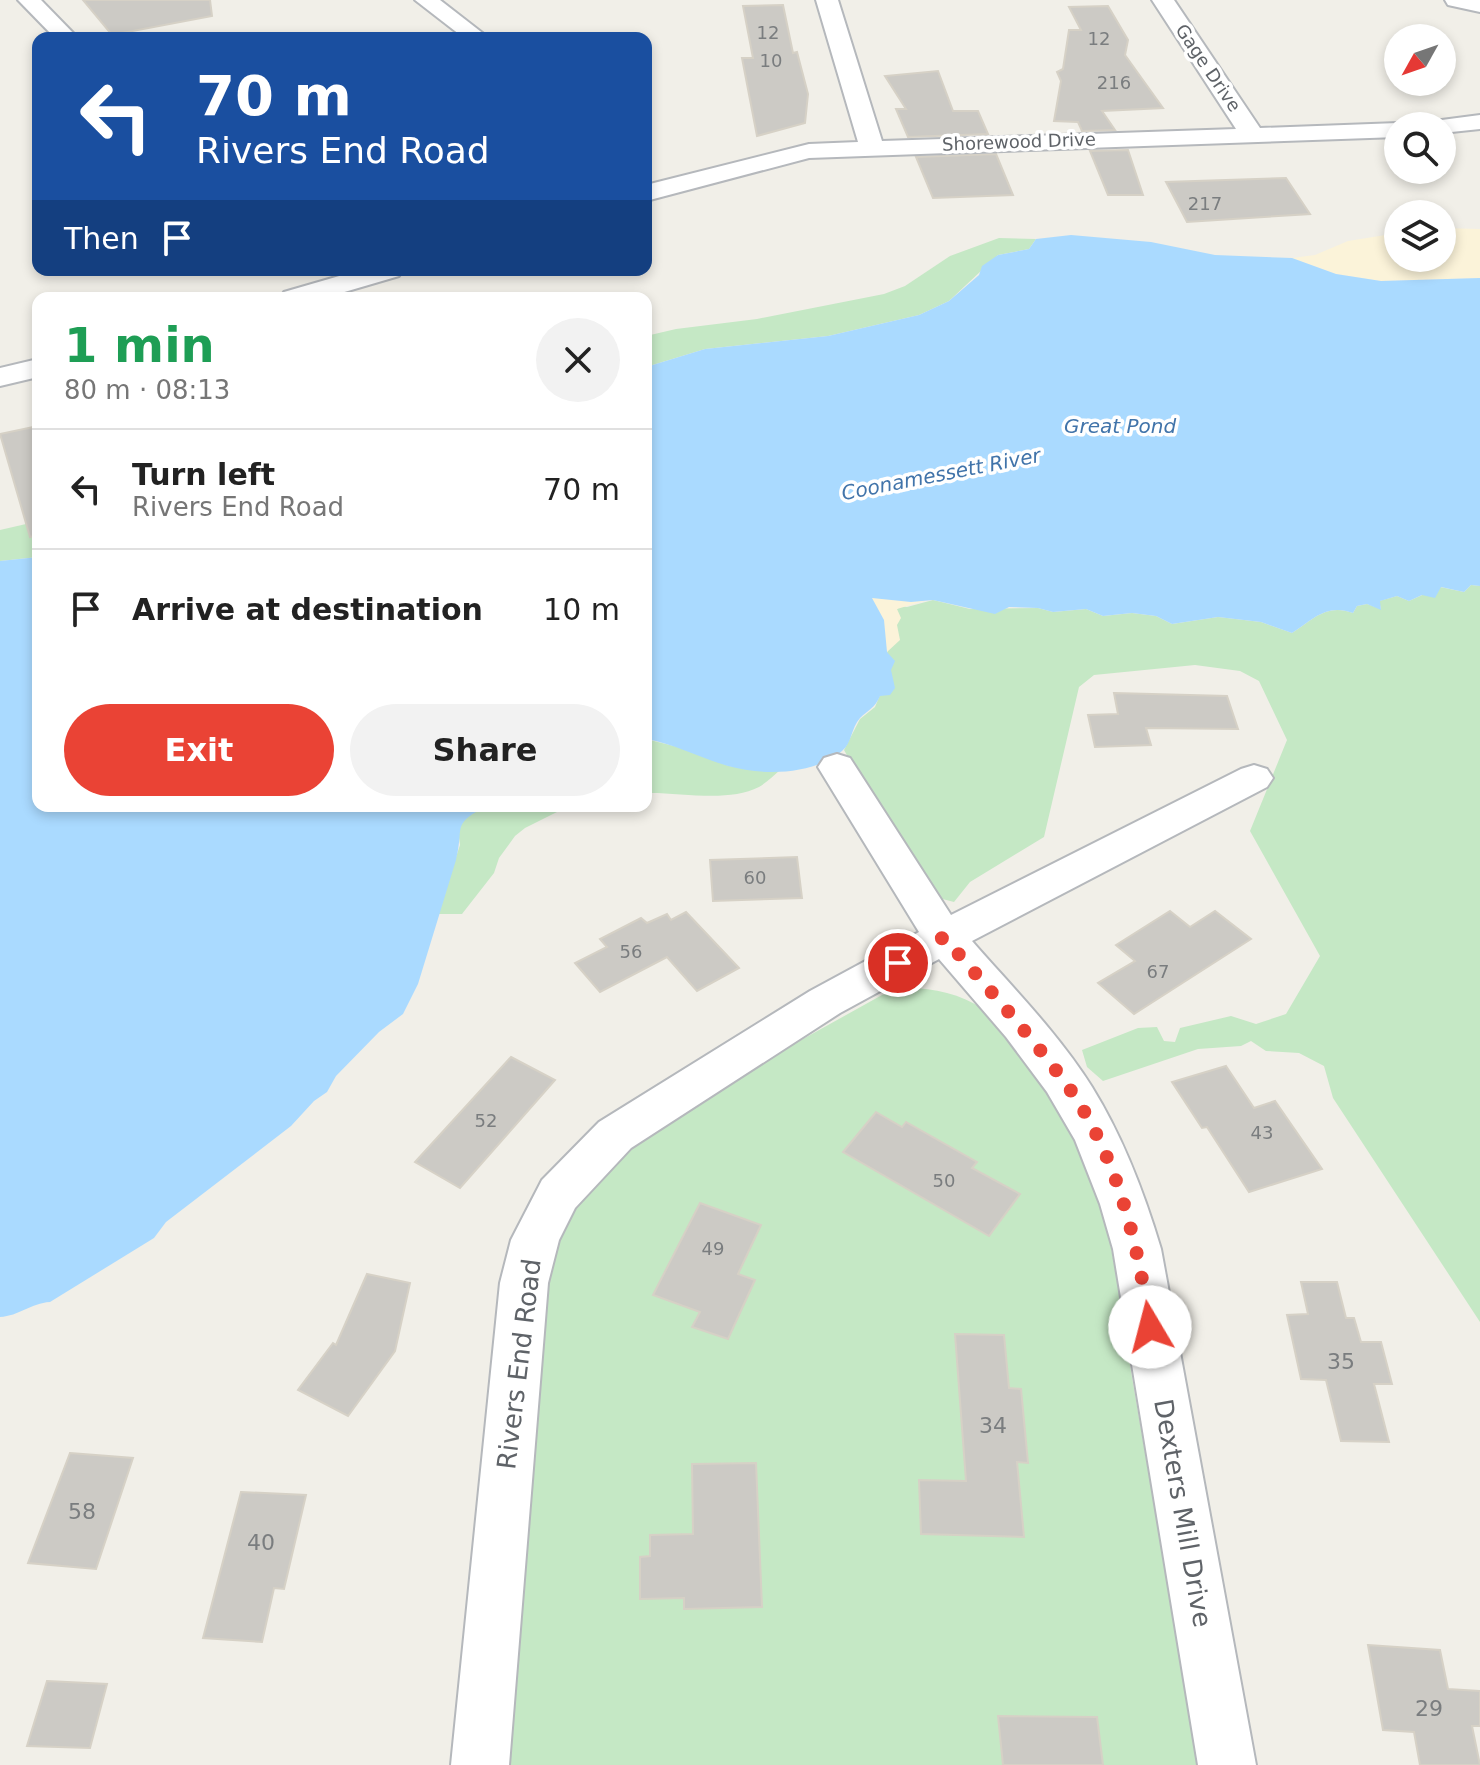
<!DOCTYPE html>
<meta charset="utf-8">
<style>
:root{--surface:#fff;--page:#f2f2f2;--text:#222;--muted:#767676;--line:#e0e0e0;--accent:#ea4335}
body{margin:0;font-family:"DejaVu Sans",sans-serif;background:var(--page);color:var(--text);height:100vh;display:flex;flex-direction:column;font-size:30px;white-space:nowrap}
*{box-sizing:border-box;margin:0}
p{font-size:26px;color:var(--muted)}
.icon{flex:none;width:44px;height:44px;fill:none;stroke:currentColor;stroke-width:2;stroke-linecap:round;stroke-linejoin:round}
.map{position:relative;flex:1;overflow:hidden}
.sheet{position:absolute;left:32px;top:292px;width:620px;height:520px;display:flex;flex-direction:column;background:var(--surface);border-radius:16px;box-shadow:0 4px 12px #0003}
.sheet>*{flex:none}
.banner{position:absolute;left:32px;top:32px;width:620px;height:244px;border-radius:16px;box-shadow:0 4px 12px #0003;background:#1a4fa0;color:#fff;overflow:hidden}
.needle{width:52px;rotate:230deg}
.buttons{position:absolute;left:1384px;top:24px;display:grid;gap:16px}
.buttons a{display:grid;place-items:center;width:72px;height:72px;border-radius:50%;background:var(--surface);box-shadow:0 4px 12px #0003;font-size:40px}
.pin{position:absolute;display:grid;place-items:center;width:68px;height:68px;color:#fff;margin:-34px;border:4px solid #fff;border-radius:50%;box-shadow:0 2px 8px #0007}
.me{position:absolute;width:88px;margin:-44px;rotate:352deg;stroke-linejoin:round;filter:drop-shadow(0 0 6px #0008)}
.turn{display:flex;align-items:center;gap:28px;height:168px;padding:0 32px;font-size:36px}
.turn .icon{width:104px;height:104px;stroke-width:2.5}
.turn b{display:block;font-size:56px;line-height:68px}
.then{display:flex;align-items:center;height:76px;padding:0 32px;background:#0003;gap:16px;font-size:30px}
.round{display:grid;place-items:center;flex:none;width:84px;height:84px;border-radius:42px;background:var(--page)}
.summary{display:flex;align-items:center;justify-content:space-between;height:136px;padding:0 32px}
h1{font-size:48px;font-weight:700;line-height:60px;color:#1e9e55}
.button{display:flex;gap:16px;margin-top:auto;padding:16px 32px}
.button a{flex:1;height:92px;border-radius:48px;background:var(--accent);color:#fff;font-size:32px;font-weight:700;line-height:92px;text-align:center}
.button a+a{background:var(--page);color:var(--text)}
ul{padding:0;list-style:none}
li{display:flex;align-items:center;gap:24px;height:120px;padding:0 32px;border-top:2px solid var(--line)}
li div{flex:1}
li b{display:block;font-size:30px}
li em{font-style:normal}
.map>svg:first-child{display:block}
.green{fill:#c5e8c5}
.sand{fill:#fbf3d9}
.water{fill:#aadaff}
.building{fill:#cccac5;stroke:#d6d1c6;stroke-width:2}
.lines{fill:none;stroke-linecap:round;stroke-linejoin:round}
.minor-casing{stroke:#b5b8bc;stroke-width:4}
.minor{fill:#fff;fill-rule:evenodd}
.route{stroke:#ea4335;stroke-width:14;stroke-dasharray:0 25.2}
.labels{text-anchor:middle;stroke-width:7;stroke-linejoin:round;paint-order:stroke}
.number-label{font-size:18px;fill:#7a7d7f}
.far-street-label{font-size:18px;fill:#5f6368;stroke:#fff}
.far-water-label{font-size:20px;font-style:italic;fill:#4174aa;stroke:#fff}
.near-number-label{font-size:22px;fill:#7a7d7f}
.near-street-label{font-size:26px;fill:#5f6368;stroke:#fff}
</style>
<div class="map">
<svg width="1480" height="1765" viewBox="0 0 1480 1765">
<rect width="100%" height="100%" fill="#f1efe8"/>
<g class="green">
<path d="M999,238L1036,239L1029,249L998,255L949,301L919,315L828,336L705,349L646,367V336L676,329L757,319L884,294L905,286L950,256Z"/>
<path d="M26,524L38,525V557L0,561V530Z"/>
<path d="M1471,585L1480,586V1322L1333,1098L1324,1066L1299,1053L1266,1051L1251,1041L1241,1046L1198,1049L1103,1081L1087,1067L1082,1050L1138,1028L1157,1027L1164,1041L1175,1042L1180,1028L1231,1016L1256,1024L1286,1014L1320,956L1250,831L1287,740L1259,681L1240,671L1195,665L1094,675L1079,687L1044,837L970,882L954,902L927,895L844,750L860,719L875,707L891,669L887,652L897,625V609L901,606L907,607L933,600L970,609L1038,608L1053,612L1086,609L1103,616L1132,613L1156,616L1172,624L1218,617L1261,622L1292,633C1313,619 1327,603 1353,613L1357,606L1367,604L1381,609L1379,601L1397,596L1409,601L1440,587L1464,592Z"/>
<path d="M646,739L682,748L729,766L779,771C773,776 766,783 759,787C728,803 680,792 646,793Z"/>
<path d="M486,806H569L525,828L515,836L499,858L494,873L462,914H437L460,845L458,830L464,818Z"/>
<path d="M908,988C934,988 961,994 983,1009C1026,1041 1071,1126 1091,1175C1114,1235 1122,1319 1133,1383C1155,1510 1177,1638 1198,1765H1103L1097,1717L999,1716L1003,1765H505L550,1250L587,1179L697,1098L882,995Z"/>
</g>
<g class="sand">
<path d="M1442,228L1480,229V278L1381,281L1336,274L1292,258L1315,255L1348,241L1398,233V258H1442Z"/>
<path d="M882,597L911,602L927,600L897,609L901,618L897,625L900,640L887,652C881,631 885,618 871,598Z"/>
</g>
<g class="water">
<path d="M1071,235L1151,242L1215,255L1292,258L1336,274L1381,281L1480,278V586L1471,585L1464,592L1441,587L1435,598L1422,595L1409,601L1397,596L1380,601L1381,610L1367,604L1357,606L1353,613C1327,603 1313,619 1292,633L1261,622L1218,617L1172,624L1156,616L1132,613L1103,616L1086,609L1053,612L1038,608L1009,607L995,614L933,600L911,602L872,598L884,620L887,652L895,661L891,670L895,688L890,695L880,696C875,708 868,710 860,718C851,728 852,743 842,751C813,775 764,776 728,766C700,758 675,744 646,739V367L705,349L828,336L919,315L949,301L979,275L982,266L998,255L1029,249L1036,239Z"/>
<path d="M38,557V806H486C450,826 465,826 456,860L418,984L403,1014L379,1032L336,1076L327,1092L314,1101L291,1126L166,1222L154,1238L50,1302C31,1303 19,1316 0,1317V561Z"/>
</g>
<g class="building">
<path d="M83,0H210L212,16L112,35Z"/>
<path d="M783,5L793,53L797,52L808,94L805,123L757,136L742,58H753L743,6Z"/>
<path d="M1108,6L1128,40L1125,55L1163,108L1102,111L1115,130L1082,131L1078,122L1054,121L1061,81L1057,72L1063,69L1069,30H1081L1069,7Z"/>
<path d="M938,71L953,111H978L988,134L908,137L896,109H906L885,76Z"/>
<path d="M1128,150L1143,195H1108L1090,151Z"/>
<path d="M996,154L1013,195L933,198L916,157Z"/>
<path d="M1286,178L1310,214L1187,222L1166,182Z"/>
<path d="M38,426V535L30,537L0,434Z"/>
<path d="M1114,693L1227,696L1238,729L1146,728L1151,745L1095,747L1088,715L1118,714Z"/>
<path d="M797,857L802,898L713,901L710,860Z"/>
<path d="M1170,911L1190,927L1215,911L1251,939L1134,1014L1098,983L1135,961L1116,945Z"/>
<path d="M686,912L739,968L697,991L667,957L600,992L575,963L607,947L600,939L641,918L647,923L667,914L671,920Z"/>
<path d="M511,1057L555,1080L460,1188L415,1162Z"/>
<path d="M1226,1066L1254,1108L1275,1101L1322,1169L1249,1192L1207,1127L1202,1128L1172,1082Z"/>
<path d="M876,1112L902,1127L906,1122L977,1162L972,1168L1020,1194L989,1236L843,1152Z"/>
<path d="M700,1203L761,1225L738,1274L755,1280L728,1339L692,1327L700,1312L653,1295Z"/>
<path d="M367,1274L410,1283L395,1351L348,1416L298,1390L333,1343L336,1345Z"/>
<path d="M1301,1282H1337L1346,1318H1354L1361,1342H1381L1392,1384H1374L1389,1442L1341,1441L1326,1380L1301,1379L1287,1315L1308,1314Z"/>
<path d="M955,1334L1004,1335L1009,1388L1021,1389L1028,1463L1017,1462L1024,1537L921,1534L919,1480L966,1481Z"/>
<path d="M70,1453L133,1458L96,1569L28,1563Z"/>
<path d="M756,1463L762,1607L684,1609V1598L640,1599V1557L650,1556V1535L693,1534L692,1464Z"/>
<path d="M241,1492L306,1495L284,1589L274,1588L262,1642L203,1638Z"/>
<path d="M1368,1645L1440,1650L1448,1689L1480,1691V1726H1472L1480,1765H1420L1414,1732L1383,1730Z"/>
<path d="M47,1681L107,1684L90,1748L27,1746Z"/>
<path d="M998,1716L1097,1717L1103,1765H1003Z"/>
</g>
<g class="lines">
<defs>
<g id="minor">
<path d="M18,0H41L78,38H55Z"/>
<path d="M415,0H440L489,38H464Z"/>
<path d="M816,0H838L882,141L1236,129L1152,0H1174L1260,128L1398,123L1407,126H1398V137L809,158L646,201V185L809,144L858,142Z"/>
<path d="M1445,0H1480V12L1448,5Z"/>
<path d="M1480,115V129L1442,133V126H1430L1434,121Z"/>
<path d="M360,270H403L399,276L324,298H280L284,292Z"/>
<path d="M38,359V377L0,386V368Z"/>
<path d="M837,754L850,758L951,915L1241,769L1254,765L1267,769L1273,778L1267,787L972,941C1013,988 1058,1033 1092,1087C1123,1137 1144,1192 1161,1249L1256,1765H1198L1113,1249L1100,1204L1075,1140L1047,1092L1006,1037L939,959L840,1013L631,1148L575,1208L559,1240L548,1283L509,1765H451L500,1283L511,1240L542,1180L599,1122L810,991L919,932L818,767L824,758Z"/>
</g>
</defs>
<use href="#minor" class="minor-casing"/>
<use href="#minor" class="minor"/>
</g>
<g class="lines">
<path class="route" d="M898,963L944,937C983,983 1025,1029 1061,1077C1116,1149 1137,1239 1150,1327"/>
</g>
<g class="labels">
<g class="number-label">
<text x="768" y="39">12</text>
<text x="1099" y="45">12</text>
<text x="771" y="67">10</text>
<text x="1114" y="89">216</text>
<text x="1205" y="210">217</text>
<text x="755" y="884">60</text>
<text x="631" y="958">56</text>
<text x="1158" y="978">67</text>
<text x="486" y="1127">52</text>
<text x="1262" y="1139">43</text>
<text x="944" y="1187">50</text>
<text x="713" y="1255">49</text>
</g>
<g class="far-street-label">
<text transform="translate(1208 68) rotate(56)" y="6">Gage Drive</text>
<text transform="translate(1019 142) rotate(-2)" y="6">Shorewood Drive</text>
</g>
<g class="far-water-label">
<text x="1120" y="433">Great Pond</text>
<text transform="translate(941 474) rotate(-11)" y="7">Coonamessett River</text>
</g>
<g class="near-number-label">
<text x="1341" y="1369">35</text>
<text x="993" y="1433">34</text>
<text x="82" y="1519">58</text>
<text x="261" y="1550">40</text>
<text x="1429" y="1716">29</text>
</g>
<g class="near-street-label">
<text transform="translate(519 1364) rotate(-83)" y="9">Rivers End Road</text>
<text transform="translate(1183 1513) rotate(80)" y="9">Dexters Mill Drive</text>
</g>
</g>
</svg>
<div class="buttons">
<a><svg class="needle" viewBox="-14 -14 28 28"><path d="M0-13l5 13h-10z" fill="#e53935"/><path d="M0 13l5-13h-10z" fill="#767676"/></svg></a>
<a><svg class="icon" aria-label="search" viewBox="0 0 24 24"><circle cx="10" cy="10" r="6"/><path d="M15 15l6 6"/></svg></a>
<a><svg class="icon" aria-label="layers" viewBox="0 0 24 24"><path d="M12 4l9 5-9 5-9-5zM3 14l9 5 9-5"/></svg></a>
</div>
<div class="pin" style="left:898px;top:963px;background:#d93025"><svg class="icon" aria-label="arrive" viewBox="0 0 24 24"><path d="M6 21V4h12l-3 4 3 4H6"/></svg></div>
<svg class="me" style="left:1150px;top:1327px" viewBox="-20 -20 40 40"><circle r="19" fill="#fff"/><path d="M0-13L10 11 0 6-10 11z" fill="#ea4335"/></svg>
<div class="banner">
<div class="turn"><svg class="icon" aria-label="left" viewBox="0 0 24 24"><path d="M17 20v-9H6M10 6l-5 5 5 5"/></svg><div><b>70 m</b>Rivers End Road</div></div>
<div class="then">Then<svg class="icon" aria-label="arrive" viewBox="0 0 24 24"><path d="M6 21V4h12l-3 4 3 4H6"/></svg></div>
</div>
<section class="sheet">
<div class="summary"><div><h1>1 min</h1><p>80 m · 08:13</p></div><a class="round"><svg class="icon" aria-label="close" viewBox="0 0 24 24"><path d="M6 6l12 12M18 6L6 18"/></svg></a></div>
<ul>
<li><svg class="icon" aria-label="left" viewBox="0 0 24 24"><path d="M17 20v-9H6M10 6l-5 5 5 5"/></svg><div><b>Turn left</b><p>Rivers End Road</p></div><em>70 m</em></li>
<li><svg class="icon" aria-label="arrive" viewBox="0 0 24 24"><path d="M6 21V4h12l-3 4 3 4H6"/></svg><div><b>Arrive at destination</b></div><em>10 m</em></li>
</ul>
<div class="button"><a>Exit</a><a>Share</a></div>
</section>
</div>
